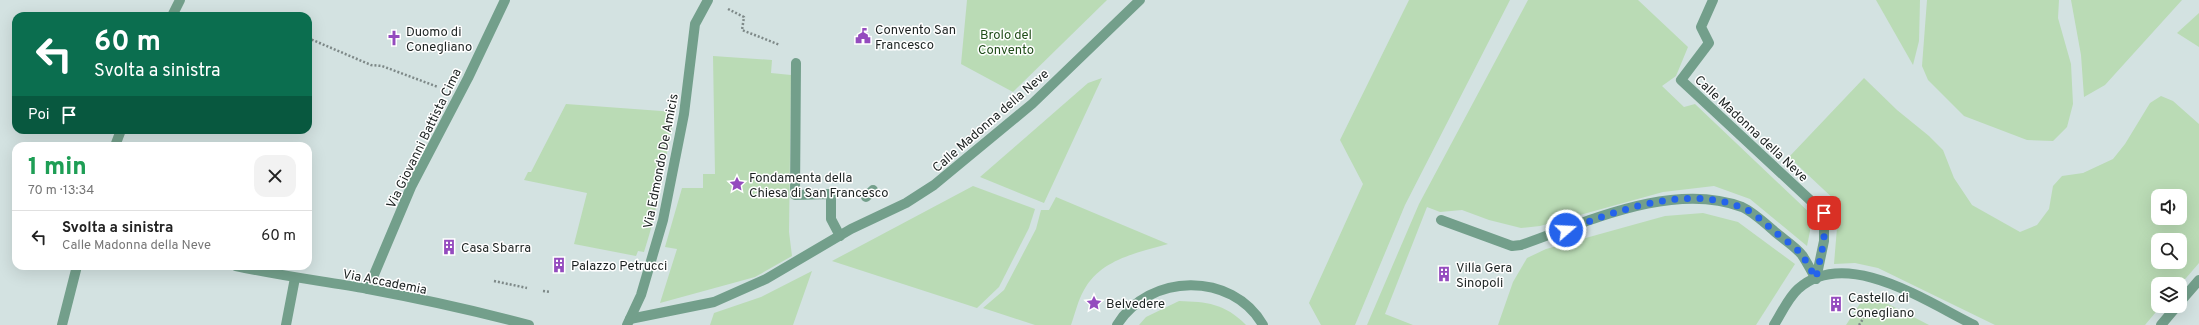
<!DOCTYPE html>
<html lang="it">
<meta charset="utf-8">
<style>
:root{--surface:#fff;--page:#f2f2f2;--text:#222;--muted:#767676;--line:#e0e0e0}
body{margin:0;font-family:Overpass,sans-serif;background:var(--page);color:var(--text);height:100vh;display:flex;flex-direction:column;font-size:15px;white-space:nowrap}
*{box-sizing:border-box;margin:0}
p{font-size:13px;color:var(--muted)}
.icon{flex:none;width:22px;height:22px;fill:none;stroke:currentColor;stroke-width:2;stroke-linecap:round;stroke-linejoin:round}
.map{position:relative;flex:1;overflow:hidden}
.details{position:absolute;left:12px;top:142px;width:300px;height:128px;display:flex;flex-direction:column;background:var(--surface);border-radius:12px;box-shadow:0 4px 16px #0002}
.details>*{flex:none}
.top-card{position:absolute;left:12px;top:12px;width:300px;height:122px;border-radius:12px;box-shadow:0 4px 16px #0002;background:#0b6e4f;color:#fff;overflow:hidden}
.buttons{position:absolute;left:2151px;top:189px;display:grid;gap:8px}
.buttons a{display:grid;place-items:center;width:36px;height:36px;border-radius:8px;background:var(--surface);box-shadow:0 4px 16px #0002;font-size:20px}
.pin{position:absolute;display:grid;place-items:center;width:34px;height:34px;color:#fff;margin:-17px;border-radius:8px;box-shadow:0 2px 6px #0006}
.me{position:absolute;width:44px;margin:-22px;rotate:71deg;stroke-linejoin:round;filter:drop-shadow(0 0 3px #0008)}
.turn{display:flex;align-items:center;gap:14px;height:84px;padding:0 16px;font-size:18px}
.turn .icon{width:52px;height:52px;stroke-width:2.5}
.turn b{display:block;font-size:28px;line-height:34px}
.then{display:flex;align-items:center;height:38px;padding:0 16px;background:#0003;gap:8px;font-size:15px}
.round{display:grid;place-items:center;flex:none;width:42px;height:42px;border-radius:12px;background:var(--page)}
.summary{display:flex;align-items:center;justify-content:space-between;height:68px;padding:0 16px}
h1{font-size:24px;font-weight:800;line-height:30px;color:#1e9e55}
ul{padding:0;list-style:none}
li{display:flex;align-items:center;gap:12px;height:52px;padding:0 16px;border-top:1px solid var(--line)}
li div{flex:1}
li b{display:block;font-size:15px}
li em{font-style:normal}
.map>svg:first-child{display:block}
.green{fill:#badbb5;fill-rule:evenodd}
.lines{fill:none;stroke-linecap:round;stroke-linejoin:round}
.path{stroke:#7e8988;stroke-width:2.5;stroke-dasharray:2 2;stroke-linecap:butt}
.service{stroke:#739f8b;stroke-width:10}
.pedestrian{stroke:#739f8b;stroke-width:10}
.minor{stroke:#739f8b;stroke-width:10}
.route{stroke:#2563eb;stroke-width:7;stroke-dasharray:0 12.6}
.labels{text-anchor:middle;stroke-width:3;stroke-linejoin:round;paint-order:stroke}
.poi-label{font-size:13px;fill:#1c2221;stroke:#fff;text-anchor:start}
.park-label{font-size:13px;fill:#1f4c18;stroke:#fff}
.street-label{font-size:13px;fill:#1c2221;stroke:#fff}
</style>
<div class="map">
<svg width="2199" height="325" viewBox="0 0 2199 325">
<rect width="100%" height="100%" fill="#d3e2e1"/>
<g class="green">
<path d="M967,0H1107L1013,92L961,64Z"/>
<path d="M1409,0H1510L1405,205L1355,325H1321L1309,303L1363,184L1340,140Z"/>
<path d="M1528,0H1638L1688,47L1676,76L1662,86L1684,107L1695,104L1813,216L1807,246L1750,199L1714,186L1663,192L1540,226L1521,228L1489,220L1462,210L1440,212L1427,207L1385,314L1413,325H1367L1419,204Z"/>
<path d="M1876,0H1920L1919,41L1913,65Z"/>
<path d="M1927,0H2059L2058,18L2071,64L2073,104L2067,127L2053,141L2027,140L1964,116L1928,80L1922,66Z"/>
<path d="M2071,0H2182L2105,85L2084,97L2081,55Z"/>
<path d="M2199,13V47L2177,33Z"/>
<path d="M713,56L772,60L771,73L791,75L789,232L792,256L755,277L660,303L677,249L665,247L682,188H703V174H715Z"/>
<path d="M1102,78L1044,203L980,177L1088,83Z"/>
<path d="M1864,78L1897,110L1929,136L1943,150L1954,178L1972,205L2020,232L2037,225L2049,209L2053,186L2062,176L2083,173L2113,159L2125,144L2150,103L2161,96L2173,101L2199,124V263L2180,285L2158,284V306H2161L2145,325H1995L1878,268L1855,263L1834,264L1839,204L1789,157ZM2158,196H2180V218H2158ZM2158,240H2180V262H2158Z"/>
<path d="M566,104L675,112C665,159 659,207 644,252L638,251L636,256L574,244L587,193L524,180L528,172H531Z"/>
<path d="M973,186L1035,209L1029,228L999,287L977,308L832,261Z"/>
<path d="M1056,197L1168,244C1137,253 1101,259 1084,290C1078,300 1075,314 1071,325H1035L983,308L1004,290L1036,229L1041,210H1049Z"/>
<path d="M1703,213L1738,222L1795,264L1756,325H1498L1513,282L1527,258L1546,249L1665,216Z"/>
<path d="M812,271L793,325H710L714,313L761,297Z"/>
<path d="M1867,293L1929,325H1846Z"/>
<path d="M1179,301C1207,302 1224,303 1246,325H1139L1146,317Z"/>
</g>
<g class="lines">
<g class="path">
<path d="M728,9L744,17L742,30L780,45"/>
<path d="M308,38L371,65L382,66L438,87"/>
<path d="M494,281L527,288"/>
<path d="M543,291L550,292"/>
<path d="M1859,325L1869,310"/>
</g>
<path class="service" d="M1441,220L1512,246L1521,245C1587,222 1673,181 1742,207C1753,212 1765,223 1774,231C1783,239 1795,246 1802,255C1807,262 1811,271 1816,279"/>
<g class="pedestrian">
<path d="M1713,0L1701,27L1709,43L1681,80L1824,213V241L1816,279"/>
<path d="M796,63L795,195L831,194V219L840,236"/>
<path d="M866,197L873,190"/>
<path d="M630,319L714,302L766,279L851,229L906,203L934,185L1032,104L1140,0"/>
<path d="M286,325L295,278"/>
</g>
<g class="minor">
<path d="M172,16L180,0"/>
<path d="M115,146L121,130"/>
<path d="M236,266C280,276 324,281 368,289C422,299 476,311 529,325"/>
<path d="M368,289L411,187L468,78L505,0"/>
<path d="M2180,302L2199,280"/>
<path d="M62,325L77,266"/>
<path d="M627,325L641,295L663,220L684,114L695,24L708,0"/>
<path d="M1117,325C1149,273 1232,271 1263,325"/>
<path d="M1774,325C1781,314 1788,298 1798,289C1846,246 1927,302 1974,325"/>
<path d="M2161,325L2177,306"/>
</g>
</g>
<g class="lines">
<path class="route" d="M1566,230C1620,210 1686,184 1743,208C1754,212 1765,224 1774,231C1783,239 1795,246 1802,255C1807,262 1811,271 1816,278L1824,241V213"/>
</g>
<defs>
<symbol id="civic-bare" viewBox="-9 -9 18 18"><path d="M-.6-6.5H3V-4.5H.6V-3L4-1V1h2V6H-6V1h2V-1L-.6-3ZM-1.2 2.5V6h2.4V2.5Z" fill="#944bbe" stroke="#fff" stroke-width="2.5" paint-order="stroke"/></symbol>
<symbol id="church-bare" viewBox="-9 -9 18 18"><path d="M-1.2-6h2.4v3.5h3.3v2.4h-3.3V6h-2.4V-.1h-3.3v-2.4h3.3Z" fill="#944bbe" stroke="#fff" stroke-width="2.5" paint-order="stroke"/></symbol>
<symbol id="sight-bare" viewBox="-9 -9 18 18"><path d="M0-6L1.8-2.2L6-1.7L2.9 1.2L3.7 5.4L0 3.3L-3.7 5.4L-2.9 1.2L-6-1.7L-1.8-2.2Z" fill="#944bbe" stroke="#fff" stroke-width="2.5" paint-order="stroke"/></symbol>
<symbol id="building-bare" viewBox="-9 -9 18 18"><path d="M-4-6H4V6H1V3H-1V6H-4ZM-2.5-4.3h1.7v1.8h-1.7ZM.8-4.3h1.7v1.8H.8ZM-2.5-1h1.7V.8h-1.7ZM.8-1h1.7V.8H.8Z" fill="#944bbe" stroke="#fff" stroke-width="2.5" paint-order="stroke"/></symbol>
</defs>
<g fill-rule="evenodd">
<use href="#civic-bare" x="852" y="25" width="22" height="22"/>
<use href="#church-bare" x="383" y="27" width="22" height="22"/>
<use href="#sight-bare" x="726" y="173" width="22" height="22"/>
<use href="#building-bare" x="438" y="236" width="22" height="22"/>
<use href="#building-bare" x="548" y="254" width="22" height="22"/>
<use href="#building-bare" x="1433" y="263" width="22" height="22"/>
<use href="#sight-bare" x="1083" y="292" width="22" height="22"/>
<use href="#building-bare" x="1825" y="293" width="22" height="22"/>
</g>
<g class="labels">
<g class="poi-label">
<text x="875" y="34">Convento San<tspan x="875" dy="15">Francesco</tspan></text>
<text x="406" y="36">Duomo di<tspan x="406" dy="15">Conegliano</tspan></text>
<text x="749" y="182">Fondamenta della<tspan x="749" dy="15">Chiesa di San Francesco</tspan></text>
<text x="461" y="252">Casa Sbarra</text>
<text x="571" y="270">Palazzo Petrucci</text>
<text x="1456" y="272">Villa Gera<tspan x="1456" dy="15">Sinopoli</tspan></text>
<text x="1848" y="302">Castello di<tspan x="1848" dy="15">Conegliano</tspan></text>
<text x="1106" y="308">Belvedere</text>
</g>
<g class="park-label">
<text x="1006" y="39">Brolo del<tspan x="1006" dy="15">Convento</tspan></text>
</g>
<g class="street-label">
<text transform="translate(990 120) rotate(-41)" y="5">Calle Madonna della Neve</text>
<text transform="translate(1752 128) rotate(43)" y="5">Calle Madonna della Neve</text>
<text transform="translate(423 138) rotate(-64)" y="5">Via Giovanni Battista Cima</text>
<text transform="translate(660 161) rotate(-79)" y="5">Via Edmondo De Amicis</text>
<text transform="translate(385 281) rotate(11)" y="5">Via Accademia</text>
</g>
</g>
</svg>
<div class="buttons">
<a><svg class="icon" aria-label="sound" viewBox="0 0 24 24"><path d="M4 9h4l5-4v14l-5-4H4zM17 9q2 3 0 6"/></svg></a>
<a><svg class="icon" aria-label="search" viewBox="0 0 24 24"><circle cx="10" cy="10" r="6"/><path d="M15 15l6 6"/></svg></a>
<a><svg class="icon" aria-label="layers" viewBox="0 0 24 24"><path d="M12 4l9 5-9 5-9-5zM3 14l9 5 9-5"/></svg></a>
</div>
<div class="pin" style="left:1824px;top:213px;background:#d93025"><svg class="icon" aria-label="arrive" viewBox="0 0 24 24"><path d="M6 21V4h12l-3 4 3 4H6"/></svg></div>
<svg class="me" style="left:1566px;top:230px" viewBox="-20 -20 40 40"><circle r="17" fill="#2563eb" stroke="#fff" stroke-width="3"/><path d="M0-11L8 9 0 5-8 9z" fill="#fff"/></svg>
<div class="top-card">
<div class="turn"><svg class="icon" aria-label="left" viewBox="0 0 24 24"><path d="M17 20v-9H6M10 6l-5 5 5 5"/></svg><div><b>60 m</b>Svolta a sinistra</div></div>
<div class="then">Poi<svg class="icon" aria-label="arrive" viewBox="0 0 24 24"><path d="M6 21V4h12l-3 4 3 4H6"/></svg></div>
</div>
<section class="details">
<div class="summary"><div><h1>1 min</h1><p>70 m · 13:34</p></div><a class="round"><svg class="icon" aria-label="close" viewBox="0 0 24 24"><path d="M6 6l12 12M18 6L6 18"/></svg></a></div>
<ul>
<li><svg class="icon" aria-label="left" viewBox="0 0 24 24"><path d="M17 20v-9H6M10 6l-5 5 5 5"/></svg><div><b>Svolta a sinistra</b><p>Calle Madonna della Neve</p></div><em>60 m</em></li>
</ul>
</section>
</div>
